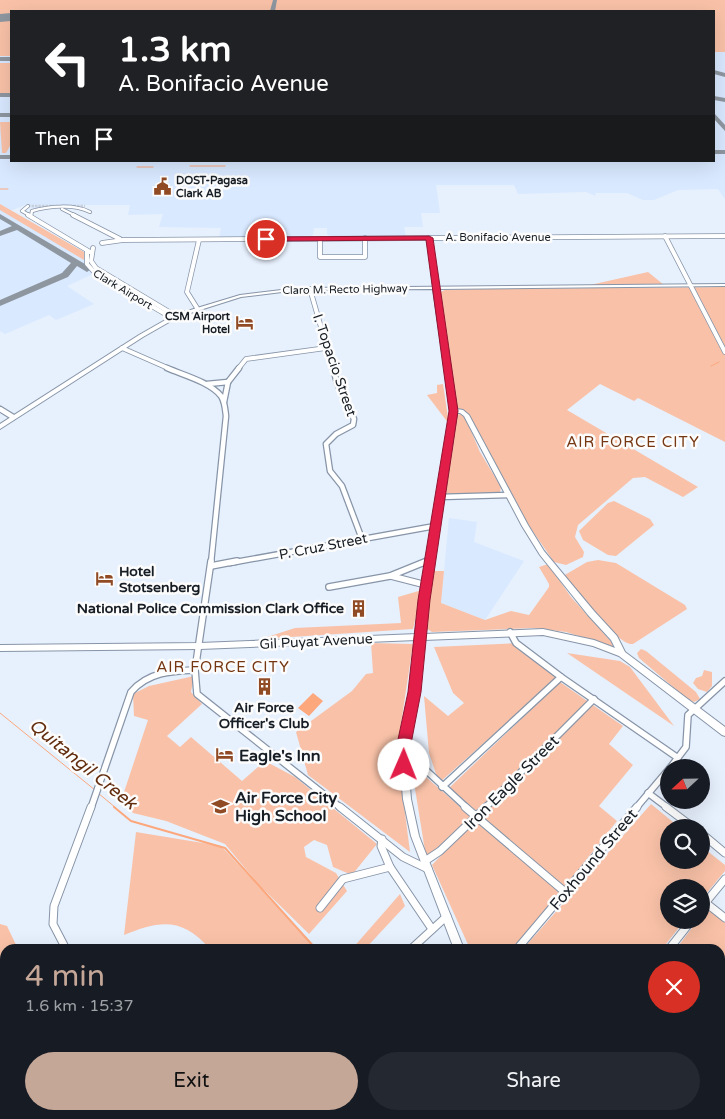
<!DOCTYPE html>
<meta charset="utf-8">
<style>
:root{--surface:#171b24;--page:#242831;--text:#f1f3f6;--muted:#9ea1a6;--accent:#c5a798}
body{margin:0;font-family:"Varela Round",sans-serif;background:var(--page);color:var(--text);height:100vh;display:flex;flex-direction:column;font-size:19px;white-space:nowrap}
*{box-sizing:border-box;margin:0}
p{font-size:16px;color:var(--muted)}
.icon{flex:none;width:28px;height:28px;fill:none;stroke:currentColor;stroke-width:2;stroke-linecap:round;stroke-linejoin:round}
.map{position:relative;flex:1;overflow:hidden}
.sheet{position:absolute;left:0px;top:944px;width:725px;height:176px;display:flex;flex-direction:column;background:var(--surface);border-radius:15px 15px 0 0;box-shadow:0 5px 20px #0002}
.sheet>*{flex:none}
.banner{position:absolute;left:10px;top:10px;width:705px;height:152px;border-radius:0px;box-shadow:0 5px 20px #0002;background:#202124;color:#fff;overflow:hidden}
.needle{width:32px;rotate:248deg}
.fabs{position:absolute;left:660px;top:759px;display:grid;gap:10px}
.fabs a{display:grid;place-items:center;width:50px;height:50px;border-radius:50%;background:var(--surface);box-shadow:0 5px 20px #0002;font-size:25px}
.pin{position:absolute;display:grid;place-items:center;width:42px;height:42px;color:#fff;margin:-21px;border:2px solid #fff;border-radius:50%;box-shadow:0 1px 5px #0007}
.me{position:absolute;width:55px;margin:-28px;rotate:1deg;stroke-linejoin:round;filter:drop-shadow(0 0 4px #0008)}
.turn{display:flex;align-items:center;gap:18px;height:105px;padding:0 25px;font-size:22px}
.turn .icon{width:65px;height:65px;stroke-width:2.5}
.turn b{display:block;font-size:35px;line-height:42px}
.then{display:flex;align-items:center;height:48px;padding:0 25px;background:#0003;gap:10px;font-size:19px}
.round{display:grid;place-items:center;flex:none;width:52px;height:52px;border-radius:26px;background:var(--page)}
.headline{display:flex;align-items:center;justify-content:space-between;height:85px;padding:0 25px}
h1{font-size:30px;font-weight:600;line-height:38px;color:var(--accent)}
.primary-button{display:flex;gap:10px;margin-top:auto;padding:10px 25px}
.primary-button a{flex:1;height:58px;border-radius:30px;background:var(--accent);color:#111;font-size:20px;font-weight:600;line-height:58px;text-align:center}
.primary-button a+a{background:var(--page);color:var(--text)}
.map>svg:first-child{display:block}
.built{fill:#d9e9ff;fill-rule:evenodd}
.green{fill:#f9c2a8}
.water{fill:#fca77c}
.lines{fill:none;stroke-linecap:round;stroke-linejoin:round}
.stream-far1{stroke:#fca77c;stroke-width:1}
.stream{stroke:#fca77c;stroke-width:2}
.taxiway{fill:#8e96a0;fill-rule:evenodd}
.runway{fill:#8e96a0;fill-rule:evenodd}
.street-tunnel{stroke:#c8d0dc;stroke-width:2.5;stroke-dasharray:2.5 1;stroke-linecap:butt}
.street-far4-casing{stroke:#8795a8;stroke-width:4}
.street-far3-casing{stroke:#8795a8;stroke-width:5.5}
.street-far2-casing{stroke:#8795a8;stroke-width:7}
.street-far1-casing{stroke:#8795a8;stroke-width:8}
.street-casing{stroke:#8795a8;stroke-width:9}
.secondary-casing{stroke:#8795a8;stroke-width:2}
.street-far4{stroke:#fff;stroke-width:2.5}
.street-far3{stroke:#fff;stroke-width:4}
.street-far2{stroke:#fff;stroke-width:4.5}
.street-far1{stroke:#fff;stroke-width:5.5}
.street{stroke:#fff;stroke-width:7}
.secondary{fill:#fff;fill-rule:evenodd}
.route{fill:#e11d48;stroke:#92132f}
.labels{text-anchor:middle;stroke-width:5;stroke-linejoin:round;paint-order:stroke}
.far-poi-label{font-size:11px;font-weight:bold;fill:#171d24;stroke:#fcfcfc;text-anchor:start}
.far-street-label{font-size:11px;fill:#171d24;stroke:#fcfcfc}
.street-label{font-size:14px;fill:#171d24;stroke:#fcfcfc}
.poi-label{font-size:14px;font-weight:bold;fill:#171d24;stroke:#fcfcfc;text-anchor:start}
.neighbourhood-label{font-size:15px;letter-spacing:1px;fill:#753612;stroke:#fcfcfc}
.near-poi-label{font-size:16px;font-weight:bold;fill:#171d24;stroke:#fcfcfc;text-anchor:start}
.near-street-label{font-size:16px;fill:#171d24;stroke:#fcfcfc}
.near-water-label{font-size:18px;font-style:italic;fill:#622c0e;stroke:#fcfcfc}
</style>
<div class="map">
<svg width="725" height="1119" viewBox="0 0 725 1119">
<rect width="100%" height="100%" fill="#e7f0fd"/>
<g class="built">
<path d="M0,0H725V199L718,189L678,190L654,200H643L627,193H595L596,196L586,192L518,194L514,185H436L440,213H421L423,227H404L406,237L332,238L327,234V228H314L313,235L309,238H219L221,228L159,227L163,214L128,215L130,205H76L74,208H65V205H43L41,208H31L32,205H25L10,211L84,255V265L93,274L67,286L94,304L56,320L49,315L5,334L0,331ZM11,11H714V161H11Z"/>
<path d="M449,518L477,522L474,542L524,561L485,620L441,603Z"/>
</g>
<g class="green">
<path d="M0,0H725V52H714V11H11V15H0Z"/>
<path d="M11,20V56H0V21Z"/>
<rect x="0" y="63" width="11" height="30"/>
<path d="M0,122H11V144L6,153H2Z"/>
<path d="M0,204L84,252V260L0,210Z"/>
<path d="M648,272L664,285H590Z"/>
<path d="M725,287V442L638,398L634,401L600,384L567,410L698,487L683,497L645,477L633,478L578,525L575,537L584,552L583,557L566,565L554,562L527,523L471,418L456,408L440,292L445,290L483,289Z"/>
<path d="M443,384L449,424L427,395L437,393V385Z"/>
<path d="M460,414L465,417L480,452L501,487L500,492L451,496L446,494L456,415Z"/>
<path d="M614,501L650,519L654,525L616,556L608,555L583,540L579,531L608,503Z"/>
<path d="M598,560L616,563L685,605L687,609L633,644C617,646 575,589 563,576L587,562Z"/>
<path d="M548,564L571,597L617,648L566,632L533,628L432,632L424,627L434,571H444L441,603L485,620L511,611L529,615L549,587V584L539,567Z"/>
<path d="M422,590L413,629L261,639L295,628L401,623L398,597Z"/>
<path d="M371,643L413,644L397,750L410,852L308,775L296,732L352,691L366,674L373,673Z"/>
<path d="M518,643L560,675L439,783L429,753L424,696L448,716L464,703L453,693L434,647Z"/>
<path d="M641,649L646,651L696,692L700,699L694,702L686,698L639,658L637,653Z"/>
<path d="M567,653L620,661L630,667L674,726Z"/>
<path d="M704,670L712,672V686L707,692L698,689L693,683L696,678L702,676Z"/>
<path d="M194,676L191,692L202,704L167,736L180,747L191,737L242,781L265,761L295,777L377,844L352,875L333,867L327,845L314,840L304,847L306,857L336,873L347,891L309,934L258,884L225,844L166,821L133,813L122,798L148,720L134,716L133,694L149,686Z"/>
<path d="M560,682L623,726L609,744L633,765L599,806L617,821L564,888L449,788Z"/>
<path d="M411,764L473,818L426,857Z"/>
<path d="M651,804L679,827L669,828V860H701V846L725,865V871L701,900V888H669V920H685L662,949H523Z"/>
<path d="M477,818L567,894L515,949H470L432,865Z"/>
<path d="M136,832L221,846L317,949H210C183,917 159,920 124,935Z"/>
<path d="M400,894L405,906L365,949H352Z"/>
<path d="M707,909L725,922V965L720,973V949H676L698,920H701V916Z"/>
<path d="M0,924L7,926L18,949H5V964L0,969Z"/>
<path d="M352,1115H524L522,1119H355Z"/>
<path d="M594,1115H657L653,1119H598Z"/>
</g>
<path class="water" d="M313,693L323,701L309,716L298,708Z"/>
<g class="lines">
<g class="stream-far1">
<path d="M190,166H225"/>
<path d="M137,167H153"/>
<path d="M0,189H8"/>
<path d="M711,366L719,362"/>
<path d="M0,713L95,790"/>
<path d="M98,793L116,808"/>
</g>
<path class="stream" d="M114,807L131,821L225,848L316,949"/>
<g class="taxiway">
<path d="M273,0H277L275,11H270Z"/>
<rect x="0" y="57" width="11" height="4"/>
<path d="M714,70L725,73V77L714,74Z"/>
<rect x="0" y="93" width="11" height="4"/>
<path d="M714,96L725,98V102L714,100Z"/>
<rect x="0" y="113" width="11" height="4"/>
<path d="M714,113L725,125V131L714,119Z"/>
<rect x="714" y="150" width="11" height="4"/>
<rect x="0" y="155" width="11" height="4"/>
<path d="M0,214L90,267L91,269L87,272L77,266L68,277L0,306V300L62,273L71,263L17,230L0,236V231L12,226L0,219Z"/>
</g>
<path class="runway" d="M11,13V21L0,22V14Z"/>
<path class="street-tunnel" d="M28,206H85"/>
<defs>
<g id="street-far4">
<path d="M28,206L22,211L31,216"/>
<path d="M62,209L76,216"/>
<path d="M31,216L32,211C49,206 74,204 90,212"/>
</g>
<g id="street-far3">
<path d="M28,215L90,252"/>
<path d="M73,215L120,239"/>
<path d="M665,236L725,352"/>
<path d="M429,238L435,288"/>
<path d="M320,239V257H365V238"/>
<path d="M102,243L123,240L725,236"/>
<path d="M93,248L91,261L96,268L176,316"/>
<path d="M87,251V264L95,273L172,318"/>
<path d="M310,289L333,369"/>
<path d="M197,308L187,292L199,240"/>
<path d="M122,348L170,369"/>
<path d="M238,369L246,359L326,348"/>
</g>
<g id="street-far2">
<path d="M167,368C183,375 210,382 221,396C225,402 225,409 226,416L211,563"/>
<path d="M333,368L337,383L354,419L353,425L336,434L326,444L330,471L342,486L362,539"/>
<path d="M207,384L228,382"/>
<path d="M224,402L228,382L239,368"/>
<path d="M0,409L13,417"/>
<path d="M440,497L508,495"/>
<path d="M230,563L435,526"/>
<path d="M423,563L430,560"/>
</g>
<g id="street-far1">
<path d="M211,561L195,670L197,694L341,808"/>
<path d="M211,566L237,561"/>
<path d="M391,576L426,585"/>
<path d="M329,587L390,576L427,561"/>
<path d="M510,632L516,643L561,677L678,758"/>
<path d="M403,749L467,808"/>
<path d="M670,768L686,747L688,715L725,681"/>
<path d="M442,787L561,677"/>
<path d="M648,793L668,808"/>
<path d="M91,808L131,692C148,672 171,671 195,670"/>
<path d="M485,808L594,699"/>
<path d="M636,808L669,769"/>
</g>
<g id="street">
<path d="M340,807L403,857L428,869"/>
<path d="M465,807L565,892"/>
<path d="M666,807L694,828"/>
<path d="M701,833L725,853"/>
<path d="M382,839L381,846L390,867"/>
<path d="M425,861L440,851L486,807"/>
<path d="M706,903L725,918"/>
<path d="M320,908L343,879L390,867L432,929"/>
<path d="M701,908L725,879"/>
<path d="M66,949L53,924L54,906L91,807"/>
<path d="M411,949L447,916"/>
<path d="M517,949L637,807"/>
<path d="M669,949L692,920"/>
<path d="M181,1115L184,1119"/>
<path d="M75,1119L76,1115"/>
<path d="M249,1119L253,1115"/>
<path d="M531,1119L534,1115"/>
<path d="M721,1119L725,1116"/>
</g>
<g id="secondary">
<path d="M725,284V286L438,289L457,409L463,410L469,415L528,525L544,551L594,611L617,636L625,652L725,727V736L722,735L619,656L593,646L543,635L424,640L419,692L407,749L411,799L419,836L464,949H454L411,836L403,799L399,749L411,692L416,640L200,649L0,651V645L200,643L417,634L420,600L451,411L433,289L298,290L241,297L178,317L143,337L0,429V424L139,335L174,315L240,295L298,288ZM457,413H460L464,416L522,526L540,555L588,615L611,640L615,648L594,640L543,629L424,634L428,600Z"/>
<path d="M573,1115H587L589,1119H575Z"/>
</g>
</defs>
<use href="#street-far4" class="street-far4-casing"/>
<use href="#street-far3" class="street-far3-casing"/>
<use href="#street-far2" class="street-far2-casing"/>
<use href="#street-far1" class="street-far1-casing"/>
<use href="#street" class="street-casing"/>
<use href="#secondary" class="secondary-casing"/>
<use href="#street-far4" class="street-far4"/>
<use href="#street-far3" class="street-far3"/>
<use href="#street-far2" class="street-far2"/>
<use href="#street-far1" class="street-far1"/>
<use href="#street" class="street"/>
<use href="#secondary" class="secondary"/>
</g>
<path class="route" d="M429,236L433,238L458,411L430,600L421,692L410,749L411,765L409,770L404,772L399,770L396,749L408,692L418,600L449,411L426,240L266,241L262,239L266,237Z"/>
<defs>
<symbol id="civic-bare" viewBox="-9 -9 18 18"><path d="M-.6-6.5H3V-4.5H.6V-3L4-1V1h2V6H-6V1h2V-1L-.6-3ZM-1.2 2.5V6h2.4V2.5Z" fill="#904a24" stroke="#fcfcfc" stroke-width="2.5" paint-order="stroke"/></symbol>
<symbol id="hotel-bare" viewBox="-9 -9 18 18"><path d="M-6-4.5h1.5V1H6V5H4.5V3h-9V5H-6ZM-4 0a1.8 1.8 0 1 1 3.6 0ZM.5 0V-2.5h3Q6-2.5 6 0Z" fill="#904a24" stroke="#fcfcfc" stroke-width="2.5" paint-order="stroke"/></symbol>
<symbol id="building-bare" viewBox="-9 -9 18 18"><path d="M-4-6H4V6H1V3H-1V6H-4ZM-2.5-4.3h1.7v1.8h-1.7ZM.8-4.3h1.7v1.8H.8ZM-2.5-1h1.7V.8h-1.7ZM.8-1h1.7V.8H.8Z" fill="#904a24" stroke="#fcfcfc" stroke-width="2.5" paint-order="stroke"/></symbol>
<symbol id="school-bare" viewBox="-9 -9 18 18"><path d="M0-5L7-2L0 1L-7-2ZM-4 1L0 2.5L4 1V4Q0 6-4 4Z" fill="#904a24" stroke="#fcfcfc" stroke-width="2.5" paint-order="stroke"/></symbol>
</defs>
<g fill-rule="evenodd">
<use href="#civic-bare" x="150" y="174" width="25" height="25"/>
<use href="#hotel-bare" x="232" y="310" width="25" height="25"/>
<use href="#hotel-bare" x="92" y="566" width="25" height="25"/>
<use href="#building-bare" x="346" y="596" width="25" height="25"/>
<use href="#building-bare" x="252" y="674" width="25" height="25"/>
<use href="#hotel-bare" x="212" y="742" width="25" height="25"/>
<use href="#school-bare" x="208" y="794" width="25" height="25"/>
</g>
<g class="labels">
<g class="far-poi-label">
<text x="176" y="184">DOST-Pagasa<tspan x="176" dy="13">Clark AB</tspan></text>
<text x="230" y="320" text-anchor="end">CSM Airport<tspan x="230" dy="13">Hotel</tspan></text>
</g>
<g class="far-street-label">
<text x="498" y="241">A. Bonifacio Avenue</text>
<text transform="translate(123 289) rotate(31)" y="4">Clark Airport</text>
<text transform="translate(345 289) rotate(-1)" y="4">Claro M. Recto Highway</text>
</g>
<g class="street-label">
<text transform="translate(335 365) rotate(71)" y="5">I. Topacio Street</text>
<text transform="translate(323 546) rotate(-11)" y="5">P. Cruz Street</text>
<text transform="translate(316 641) rotate(-3)" y="5">Gil Puyat Avenue</text>
</g>
<g class="poi-label">
<text x="119" y="576">Hotel<tspan x="119" dy="16">Stotsenberg</tspan></text>
<text x="344" y="613" text-anchor="end">National Police Commission Clark Office</text>
<text x="264" y="712" text-anchor="middle">Air Force<tspan x="264" dy="16">Officer's Club</tspan></text>
</g>
<g class="neighbourhood-label">
<text x="633" y="447">AIR FORCE CITY</text>
<text x="223" y="672">AIR FORCE CITY</text>
</g>
<g class="near-poi-label">
<text x="239" y="761">Eagle's Inn</text>
<text x="235" y="803">Air Force City<tspan x="235" dy="18">High School</tspan></text>
</g>
<g class="near-street-label">
<text transform="translate(511 782) rotate(-45)" y="6">Iron Eagle Street</text>
<text transform="translate(593 859) rotate(-50)" y="6">Foxhound Street</text>
</g>
<g class="near-water-label">
<text transform="translate(83 764) rotate(39)" y="6">Quitangil Creek</text>
</g>
</g>
</svg>
<div class="fabs">
<a><svg class="needle" viewBox="-14 -14 28 28"><path d="M0-13l5 13h-10z" fill="#e53935"/><path d="M0 13l5-13h-10z" fill="#9ea1a6"/></svg></a>
<a><svg class="icon" aria-label="search" viewBox="0 0 24 24"><circle cx="10" cy="10" r="6"/><path d="M15 15l6 6"/></svg></a>
<a><svg class="icon" aria-label="layers" viewBox="0 0 24 24"><path d="M12 4l9 5-9 5-9-5zM3 14l9 5 9-5"/></svg></a>
</div>
<div class="pin" style="left:266px;top:239px;background:#d93025"><svg class="icon" aria-label="arrive" viewBox="0 0 24 24"><path d="M6 21V4h12l-3 4 3 4H6"/></svg></div>
<svg class="me" style="left:404px;top:765px" viewBox="-20 -20 40 40"><circle r="19" fill="#fff"/><path d="M0-13L10 11 0 6-10 11z" fill="#e11d48"/></svg>
<div class="banner">
<div class="turn"><svg class="icon" aria-label="left" viewBox="0 0 24 24"><path d="M17 20v-9H6M10 6l-5 5 5 5"/></svg><div><b>1.3 km</b>A. Bonifacio Avenue</div></div>
<div class="then">Then<svg class="icon" aria-label="arrive" viewBox="0 0 24 24"><path d="M6 21V4h12l-3 4 3 4H6"/></svg></div>
</div>
<section class="sheet">
<div class="headline"><div><h1>4 min</h1><p>1.6 km · 15:37</p></div><a class="round" style="background:#d93025;color:#fff"><svg class="icon" aria-label="close" viewBox="0 0 24 24"><path d="M6 6l12 12M18 6L6 18"/></svg></a></div>
<div class="primary-button"><a>Exit</a><a>Share</a></div>
</section>
</div>
